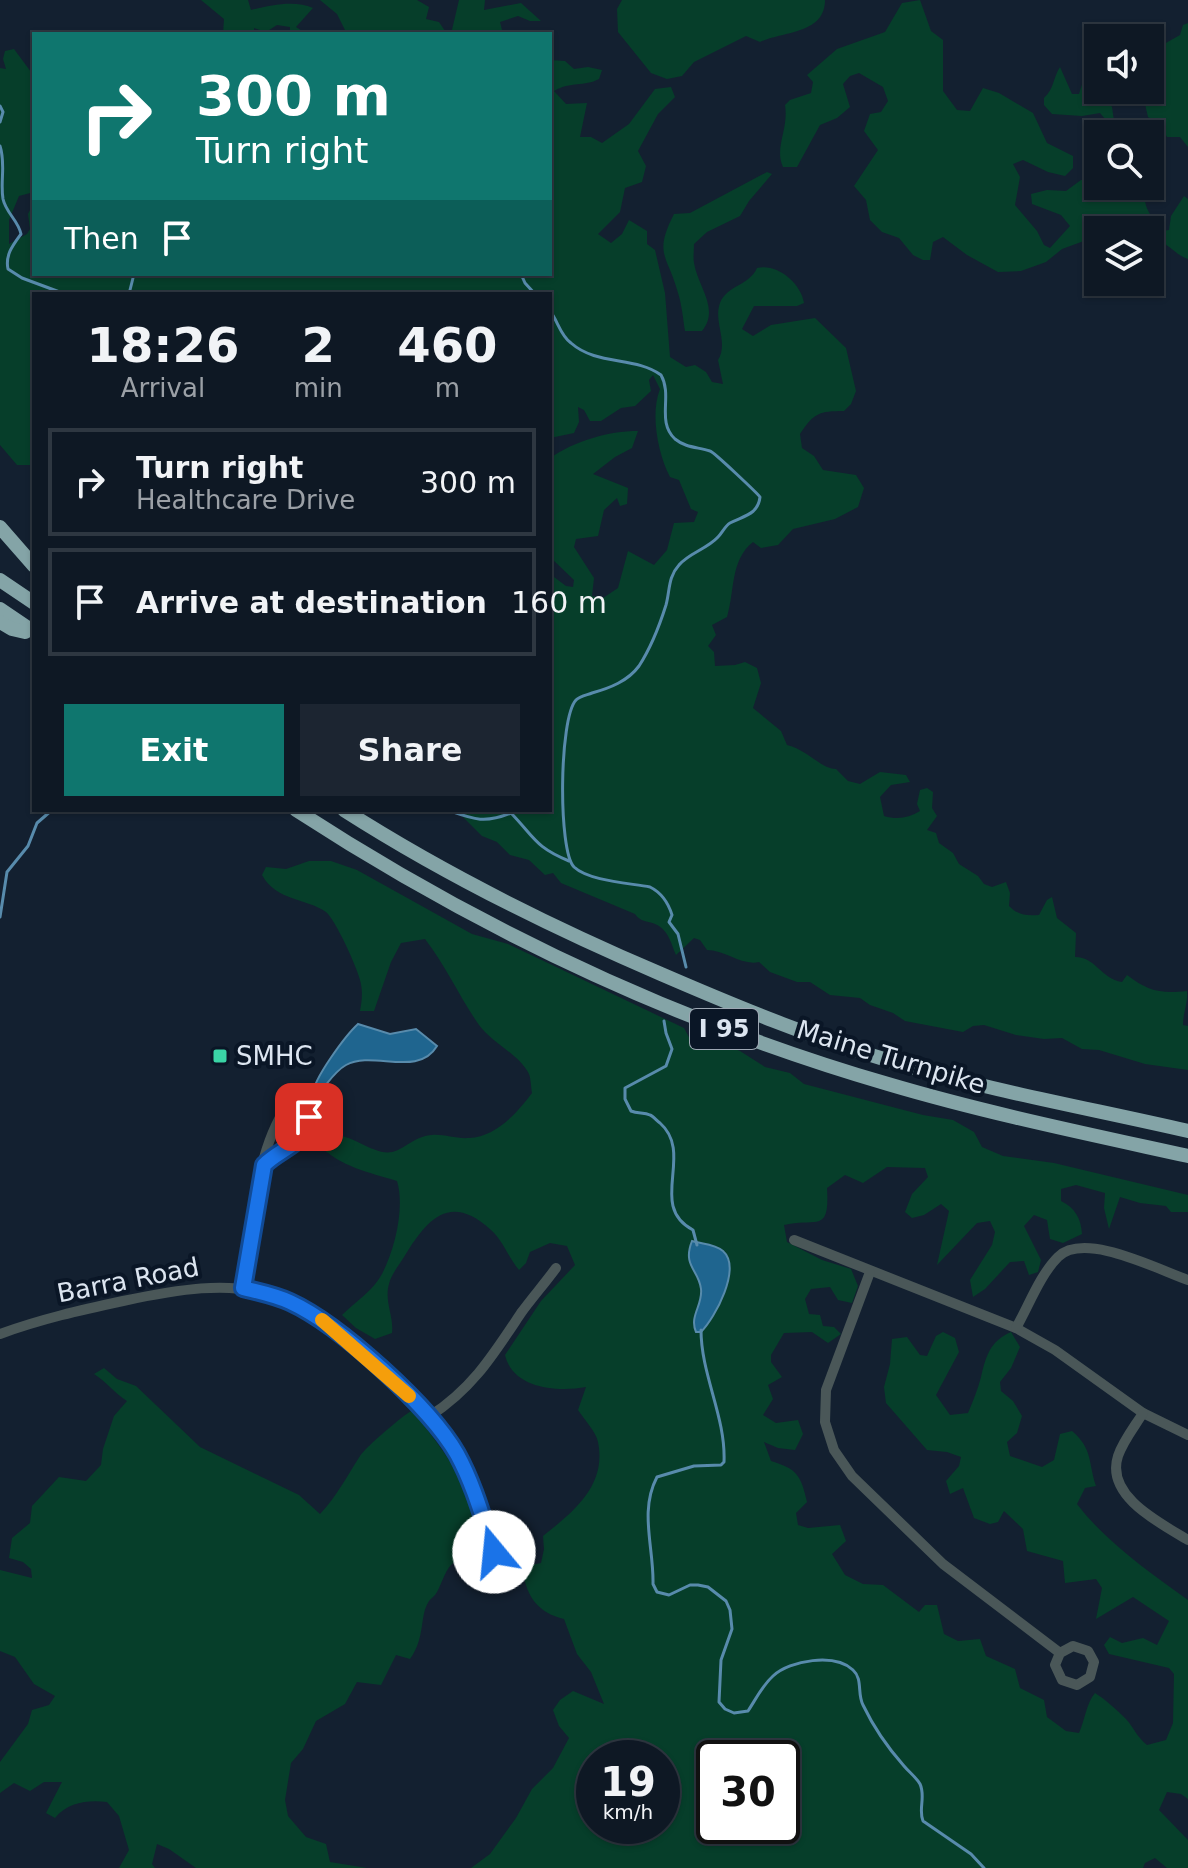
<!DOCTYPE html>
<style>
:root{--surface:#0e1824;--page:#1c2531;--text:#f1f3f6;--muted:#9ba0a6;--line:#2e3741;--accent:#0f766e}
body{margin:0;font-family:"DejaVu Sans",sans-serif;background:var(--page);color:var(--text);height:100vh;display:flex;flex-direction:column;font-size:30px;white-space:nowrap}
*{box-sizing:border-box;margin:0}
p{font-size:26px;color:var(--muted)}
.icon{flex:none;width:44px;height:44px;fill:none;stroke:currentColor;stroke-width:2;stroke-linecap:round;stroke-linejoin:round}
.map{position:relative;flex:1;overflow:hidden}
.drawer{position:absolute;left:32px;top:292px;width:520px;height:520px;display:flex;flex-direction:column;background:var(--surface);border-radius:0px;box-shadow:0 2px 6px #0004,0 0 0 2px var(--line)}
.drawer>*{flex:none}
.banner{position:absolute;left:32px;top:32px;width:520px;height:244px;border-radius:0px;box-shadow:0 2px 6px #0004,0 0 0 2px var(--line);background:#0f766e;color:#fff;overflow:hidden}
.fabs{position:absolute;left:1084px;top:24px;display:grid;gap:16px}
.fabs a{display:grid;place-items:center;width:80px;height:80px;border-radius:0px;background:var(--surface);box-shadow:0 2px 6px #0004,0 0 0 2px var(--line);font-size:40px}
.speed{position:absolute;left:576px;top:1740px;display:flex;gap:16px;font-size:40px;font-weight:700;text-align:center}
.speed>*{display:grid;place-content:center;width:104px;height:104px;border-radius:50%;background:var(--surface);box-shadow:0 2px 6px #0004,0 0 0 2px var(--line);line-height:1}
.speed small{font-size:20px;font-weight:400}
.speed .limit{border:4px solid #111;border-radius:12px;background:#fff;color:#111}
.pin{position:absolute;display:grid;place-items:center;width:68px;height:68px;color:#fff;margin:-34px;border-radius:16px;box-shadow:0 4px 12px #0006}
.me{position:absolute;width:88px;margin:-44px;rotate:343deg;stroke-linejoin:round;filter:drop-shadow(0 0 6px #0008)}
.turn{display:flex;align-items:center;gap:28px;height:168px;padding:0 32px;font-size:36px}
.turn .icon{width:104px;height:104px;stroke-width:2.5}
.turn b{display:block;font-size:56px;line-height:68px}
.then{display:flex;align-items:center;height:76px;padding:0 32px;background:#0003;gap:16px;font-size:30px}
.eta{display:flex;justify-content:space-evenly;align-items:center;height:136px;text-align:center}
.eta b{font-size:48px;font-weight:700;line-height:56px}
.cta{display:flex;gap:16px;margin-top:auto;padding:16px 32px}
.cta a{flex:1;height:92px;border-radius:0px;background:var(--accent);color:#fff;font-size:32px;font-weight:700;line-height:92px;text-align:center}
.cta a+a{background:var(--page);color:var(--text)}
ul{padding:0;list-style:none}
li{display:flex;align-items:center;gap:24px;height:108px;margin:0 16px 12px;padding:0 16px;border:4px solid var(--line);border-radius:0px}
li div{flex:1}
li b{display:block;font-size:30px}
li em{font-style:normal}
.map>svg:first-child{display:block}
.green{fill:#063e2a;fill-rule:evenodd}
.water{fill:#1f658f;stroke:#588bac;stroke-width:2}
.lines{fill:none;stroke-linecap:round;stroke-linejoin:round}
.stream{stroke:#588bac;stroke-width:3}
.minor{stroke:#4a5758;stroke-width:10}
.highway{stroke:#84a4a7;stroke-width:14}
.route-casing{stroke:#114b97;stroke-width:20}
.route{stroke:#1a73e8;stroke-width:14}
.slow{stroke:#f59e0b;stroke-width:14}
.poi-dot{fill:#3ad4a5;stroke:#0a1626;stroke-width:3}
.labels{text-anchor:middle;stroke-width:8;stroke-linejoin:round;paint-order:stroke}
.shield{fill:#0a1626;stroke:#9da7b3;stroke-width:2}
.shield-label{font-size:24px;font-weight:bold;fill:#dce5f0}
.poi-label{font-size:26px;fill:#dce5f0;stroke:#0a1626;text-anchor:start}
.street-label{font-size:26px;fill:#dce5f0;stroke:#0a1626}
</style>
<div class="map">
<svg width="1188" height="1868" viewBox="0 0 1188 1868">
<rect width="100%" height="100%" fill="#132030"/>
<g class="green">
<path d="M201,0H248L251,10C271,5 295,0 313,8L296,27L307,34H290V27L277,25L266,32L254,28V34H223L224,19Z"/>
<path d="M320,0H417L429,7L426,19L439,22L445,31L444,34H344L345,30L337,14Z"/>
<path d="M459,0H485L484,10L521,3L541,21H530L518,16L500,22L503,34H451Z"/>
<path d="M622,0H825C825,34 784,31 760,42L746,36L694,62L682,76L667,79L651,73L618,32L617,9Z"/>
<path d="M920,0L931,31L943,40V91L957,110L970,111L983,88L999,93L1033,113L1047,143L1073,156V168L1065,176L1048,172L1023,160L1013,164L1020,177L1015,205L1037,231L1044,245L1050,248L1070,226L1061,215L1032,204L1031,194L1047,190L1066,191L1081,180L1098,179V186H1150C1137,202 1152,217 1162,231L1169,230L1171,216L1184,196L1188,199V259C1173,254 1169,241 1150,239V230H1098V241L1092,238L1062,249L1046,262L1021,271L998,272L967,255L943,237L933,242L930,260H923L913,255L899,238L882,232L870,220L866,200L854,186L878,150L864,131L870,114L881,112L888,101L883,87L859,73L850,76L843,84L850,107L837,118L820,125L797,167H783C774,148 789,129 785,105L790,100L811,93L813,82L807,75L837,49L885,32L902,3Z"/>
<path d="M1188,23V147L1180,137H1167L1160,124L1148,117L1145,104L1121,95L1119,90H1150V52L1180,35L1183,25Z"/>
<path d="M14,49L34,76V121L32,119L30,132L34,144V192L19,196L9,220V244L27,234L30,229L28,214L34,202V274H550V60L565,61L574,69L588,67L602,70L599,79C584,87 571,81 554,91L566,104L587,103L580,137H591L602,143L629,124L655,89L671,87L675,97L658,114L638,151L646,166L642,182L625,188L620,212L598,234L611,243L622,234L629,220L647,231V244L655,250L665,293L670,357L686,367L695,365L706,372L712,382L723,384L718,360C729,342 713,322 720,303C727,285 749,286 757,268C777,263 801,283 804,303L797,306H754L742,329L753,336L771,325L815,318L846,348L856,391L851,404L844,411C819,411 814,413 800,434L802,448L814,456L823,470L856,475L864,488L858,507L835,519L793,529L778,545L761,548L753,542C730,560 735,591 727,617L712,625L716,635L708,646L714,652L715,666L735,665L745,662L757,668L761,683L753,708L781,731L787,745C808,750 821,769 836,769L848,781L860,784L880,772L906,775L910,782L891,785L880,797L884,816C897,820 909,818 920,811L917,804L920,790L927,788L933,792L932,808L937,816L927,830L936,833L939,843L953,853L959,864L978,876L984,884L992,887L1006,882L1010,893L1009,906C1018,915 1026,916 1039,915L1047,900L1052,897L1057,918L1076,933L1075,957C1096,957 1101,979 1122,982L1127,975C1148,991 1160,994 1187,991C1188,1004 1183,1012 1183,1025L1188,1026V1070L1145,1064L1099,1050L1082,1049L1062,1038L1044,1039L1016,1035L984,1025L973,1026L963,1032L905,1021L893,1013L870,1005L860,998L830,995L810,982H797L770,972L759,962C742,966 725,950 707,950L700,940L694,938L676,955C671,944 670,934 659,926C650,920 642,924 635,914L561,883L553,873L545,875L529,860L510,855L497,842L482,836L456,810H550V574L566,586L573,587L574,580L550,557V474L553,470L550,458C575,441 608,431 638,431L632,448L615,457L593,474L628,488L627,504L620,506L617,498L604,510L598,536L576,539L574,547L594,578L592,596L603,598L618,588L628,551L654,565L667,550L674,523L694,522L698,512L691,509L679,480L670,477C658,454 650,414 660,389L653,375L649,380L651,391L635,406L621,408L601,421H590L584,410L578,407L579,422L574,433L550,438V294H34V465H17L0,445V68L6,69L3,59L5,51Z"/>
<path d="M1098,49V90H1103L1112,107L1114,121L1106,120L1100,113L1082,116L1052,114L1044,105V98C1054,89 1053,78 1060,67L1072,94H1079L1087,69Z"/>
<path d="M767,172L772,174L749,201L740,216L707,232L694,244C694,250 693,257 694,263C698,287 720,309 702,331H685C683,319 682,305 678,293C668,255 653,255 674,214L690,213Z"/>
<path d="M309,861H331L357,870L472,934L508,944L684,1028L691,1041L706,1037L740,1051L765,1067L790,1073L804,1084L923,1115L953,1120L974,1132L982,1147L1003,1156L1054,1163L1188,1195V1212H1171L1166,1206L1140,1203L1120,1197L1109,1229L1104,1208L1105,1193L1076,1185L1061,1189V1201C1075,1208 1081,1218 1082,1234L1063,1243L1050,1239L1047,1220L1034,1215L1024,1226L1041,1260L1038,1272L1029,1275L1024,1261L1010,1262L985,1289L973,1297L970,1280L992,1245L995,1232L990,1221L977,1223L937,1265L949,1211L941,1204L924,1215L912,1218L905,1212L912,1194L928,1177L925,1168L887,1167L863,1183L845,1175L827,1188C830,1235 816,1217 784,1225L787,1242L822,1260L851,1269L858,1286L852,1303L838,1300L830,1287L811,1289L805,1299L809,1314L820,1315L823,1326L834,1327L841,1334L828,1343L812,1332L784,1333L771,1355V1362L782,1377L768,1385L773,1399L763,1415L776,1423L798,1420L803,1434L795,1450L778,1448L764,1442L771,1461C797,1469 801,1475 807,1502L796,1513L798,1525L808,1528L840,1525L846,1541L832,1554L845,1575L863,1584L883,1585L919,1612L925,1605H937L944,1634L958,1641L980,1639L986,1656L1015,1669L1020,1688L1044,1700L1047,1717L1066,1731L1079,1733C1085,1720 1086,1704 1095,1693C1106,1700 1116,1709 1126,1719C1134,1728 1137,1737 1147,1745L1166,1740L1173,1723L1174,1674L1169,1668L1109,1654L1104,1645L1110,1637L1122,1643L1143,1638L1157,1645L1169,1621L1133,1597L1096,1619L1102,1588L1096,1579L1065,1583L1063,1561L1027,1551L1023,1529L1004,1511L998,1522L990,1524L974,1518L963,1488L950,1494L946,1481L959,1466L961,1457L947,1452L927,1450L886,1403L884,1387L890,1364L892,1339L907,1337L920,1355L927,1356L936,1336L943,1332L955,1338L959,1352L936,1395L950,1415L968,1413C973,1401 978,1389 981,1377C986,1356 990,1341 1011,1332L1020,1347L1011,1368L1000,1382L1001,1391L1013,1401L1022,1416L1017,1433L1007,1442L1010,1456L1042,1467L1054,1460L1060,1434L1072,1431C1093,1449 1088,1462 1096,1486L1085,1488L1077,1504C1105,1541 1150,1573 1188,1600V1799L1181,1794L1167,1792L1159,1810L1188,1840V1868H1167L1155,1858L1145,1863L1143,1868H471L490,1854L516,1818L532,1789L553,1768L569,1738L559,1726L553,1710L560,1700L573,1691L604,1704L591,1672L577,1654L564,1619C539,1613 527,1598 523,1572L527,1566L541,1563L544,1549L543,1536C573,1512 607,1486 598,1442C596,1432 584,1419 578,1410L586,1387C558,1392 513,1389 505,1355L541,1301L575,1265L567,1246L550,1243L530,1252L526,1263L519,1270C508,1257 504,1242 491,1230C450,1192 427,1219 404,1257C399,1265 391,1275 389,1284C384,1301 394,1316 392,1333L375,1339L356,1328L342,1315C355,1302 373,1291 382,1274C395,1249 405,1207 397,1181C368,1172 341,1167 319,1145L328,1134C352,1133 374,1156 392,1152C403,1150 417,1135 432,1135C444,1134 456,1139 469,1138C496,1137 517,1113 532,1093C531,1088 531,1079 529,1074C519,1054 493,1044 479,1025C460,998 446,966 425,939L401,943L391,962L374,1011H360C362,1001 363,990 360,980C357,967 335,919 326,912C306,898 276,901 262,875L266,867L286,869ZM594,1758H662V1826H594ZM714,1758H782V1826H714Z"/>
<path d="M104,1368L117,1379L136,1386L200,1447L299,1495L320,1514C337,1496 347,1476 360,1456C366,1447 403,1415 413,1410C431,1436 491,1507 477,1539C472,1550 459,1557 451,1565C444,1573 442,1583 437,1592C435,1596 431,1598 429,1601C419,1616 426,1637 410,1659L396,1655L381,1685L357,1682L345,1704L316,1721L303,1749L291,1763L285,1800L288,1816L306,1837L326,1844L330,1862L367,1868H196L169,1849L157,1844L152,1864L155,1868H119L129,1850L119,1816L107,1802C88,1800 68,1802 55,1818L46,1813L62,1782H44L30,1791L14,1783L0,1793V1762L28,1724L32,1710L49,1705L55,1696L34,1684L15,1657L0,1651V1570L32,1578L31,1569L23,1562L9,1558L12,1538L30,1523L32,1506L59,1477L86,1481L101,1465L103,1449L114,1416L127,1401C114,1393 107,1382 94,1374Z"/>
</g>
<g class="water">
<path d="M358,1024L390,1034L416,1029L437,1046C418,1078 373,1050 346,1065C335,1071 327,1084 319,1093L313,1094C313,1079 346,1035 358,1024Z"/>
<path d="M692,1241C702,1244 715,1244 723,1251C742,1268 715,1318 701,1332H696C689,1316 703,1305 701,1289C699,1270 682,1266 692,1241Z"/>
</g>
<g class="lines">
<g class="stream">
<path d="M0,106L3,112L0,122"/>
<path d="M0,146C6,164 0,181 3,199C6,213 18,220 21,234C13,245 5,255 8,269L22,278L65,294"/>
<path d="M521,274L525,283L535,294"/>
<path d="M129,294L134,274"/>
<path d="M550,311C558,321 560,335 571,343C597,366 635,356 661,375C673,396 656,421 675,439C686,448 698,447 710,451C714,452 758,494 760,497C758,515 743,516 730,523C725,526 722,533 718,537C707,549 689,553 679,565C668,577 670,590 666,605C660,624 650,649 639,666C628,681 610,688 592,693C587,695 580,696 576,700C559,718 558,851 574,867C589,881 629,883 650,887C662,893 668,902 672,915L669,922L678,934L686,967"/>
<path d="M447,810C473,819 484,824 511,813C535,838 535,847 569,861"/>
<path d="M0,917L7,872L28,846L37,823L52,810"/>
<path d="M664,1021L666,1033L672,1049L666,1066L625,1088V1099L631,1111C638,1114 644,1112 650,1115C653,1116 657,1121 660,1123C695,1154 647,1206 693,1230L697,1245"/>
<path d="M701,1330C701,1375 726,1417 724,1462L721,1465L694,1466L657,1477C639,1511 654,1548 653,1584L657,1592L669,1595L690,1585H698L708,1587L726,1601L730,1610L732,1629L721,1660L719,1702L725,1709L734,1713L748,1711C756,1699 762,1686 773,1676C790,1660 835,1653 853,1670C863,1679 857,1694 863,1705C873,1726 888,1748 904,1766C909,1772 916,1777 920,1784C926,1797 918,1809 923,1821L971,1854L984,1868"/>
</g>
<g class="minor">
<path d="M794,1240L1016,1328L1055,1350L1143,1413L1188,1435"/>
<path d="M870,1272L826,1390L825,1422L834,1450L852,1476L943,1564L1060,1653L1055,1665L1062,1680L1077,1685L1090,1677L1094,1662L1088,1651L1073,1646L1060,1653"/>
<path d="M243,1288C251,1234 254,1160 283,1112L292,1108L304,1111L310,1122L307,1133L275,1154L264,1165"/>
<path d="M1016,1328C1029,1305 1040,1275 1058,1257C1084,1231 1157,1269 1188,1280"/>
<path d="M0,1334C41,1319 81,1310 123,1301C246,1275 282,1282 377,1366C407,1393 439,1420 458,1456C478,1494 488,1536 503,1576"/>
<path d="M1143,1413C1135,1426 1123,1441 1118,1456C1105,1496 1160,1523 1188,1540"/>
<path d="M430,1416C473,1388 493,1355 521,1313C532,1298 545,1283 556,1268"/>
</g>
<g class="highway">
<path d="M0,527L34,566"/>
<path d="M0,580L34,603"/>
<path d="M0,609L34,632"/>
<path d="M0,622L12,629L25,632"/>
<path d="M296,810C479,929 678,1023 888,1084C986,1113 1088,1134 1188,1156"/>
<path d="M344,810C444,874 551,927 661,974C735,1006 810,1037 887,1060C986,1090 1088,1108 1188,1131"/>
</g>
</g>
<g class="lines">
<defs>
<path id="route" d="M309,1117C313,1140 279,1149 264,1165L243,1288C259,1292 275,1295 290,1302C340,1325 430,1407 457,1454C474,1485 483,1519 494,1552"/>
</defs>
<use href="#route" class="route-casing"/>
<use href="#route" class="route"/>
<path class="slow" d="M322,1320L409,1396"/>
</g>
<rect class="poi-dot" x="212" y="1048" width="16" height="16" rx="4"/>
<g class="labels">
<rect class="shield" x="690" y="1009" width="68" height="40" rx="6"/>
<g class="shield-label">
<text x="724" y="1037">I 95</text>
</g>
<g class="poi-label">
<text x="236" y="1065">SMHC</text>
</g>
<g class="street-label">
<text transform="translate(891 1057) rotate(17)" y="9">Maine Turnpike</text>
<text transform="translate(128 1280) rotate(-11)" y="9">Barra Road</text>
</g>
</g>
</svg>
<div class="fabs">
<a><svg class="icon" aria-label="sound" viewBox="0 0 24 24"><path d="M4 9h4l5-4v14l-5-4H4zM17 9q2 3 0 6"/></svg></a>
<a><svg class="icon" aria-label="search" viewBox="0 0 24 24"><circle cx="10" cy="10" r="6"/><path d="M15 15l6 6"/></svg></a>
<a><svg class="icon" aria-label="layers" viewBox="0 0 24 24"><path d="M12 4l9 5-9 5-9-5zM3 14l9 5 9-5"/></svg></a>
</div>
<div class="speed"><div>19<small>km/h</small></div><div class="limit">30</div></div>
<div class="pin" style="left:309px;top:1117px;background:#d93025"><svg class="icon" aria-label="arrive" viewBox="0 0 24 24"><path d="M6 21V4h12l-3 4 3 4H6"/></svg></div>
<svg class="me" style="left:494px;top:1552px" viewBox="-20 -20 40 40"><circle r="19" fill="#fff"/><path d="M0-13L10 11 0 6-10 11z" fill="#1a73e8"/></svg>
<div class="banner">
<div class="turn"><svg class="icon" aria-label="right" viewBox="0 0 24 24"><path d="M7 20v-9h11M14 6l5 5-5 5"/></svg><div><b>300 m</b>Turn right</div></div>
<div class="then">Then<svg class="icon" aria-label="arrive" viewBox="0 0 24 24"><path d="M6 21V4h12l-3 4 3 4H6"/></svg></div>
</div>
<section class="drawer">
<div class="eta">
<div><b>18:26</b><p>Arrival</p></div>
<div><b>2</b><p>min</p></div>
<div><b>460</b><p>m</p></div>
</div>
<ul>
<li><svg class="icon" aria-label="right" viewBox="0 0 24 24"><path d="M7 20v-9h11M14 6l5 5-5 5"/></svg><div><b>Turn right</b><p>Healthcare Drive</p></div><em>300 m</em></li>
<li><svg class="icon" aria-label="arrive" viewBox="0 0 24 24"><path d="M6 21V4h12l-3 4 3 4H6"/></svg><div><b>Arrive at destination</b></div><em>160 m</em></li>
</ul>
<div class="cta"><a>Exit</a><a>Share</a></div>
</section>
</div>
